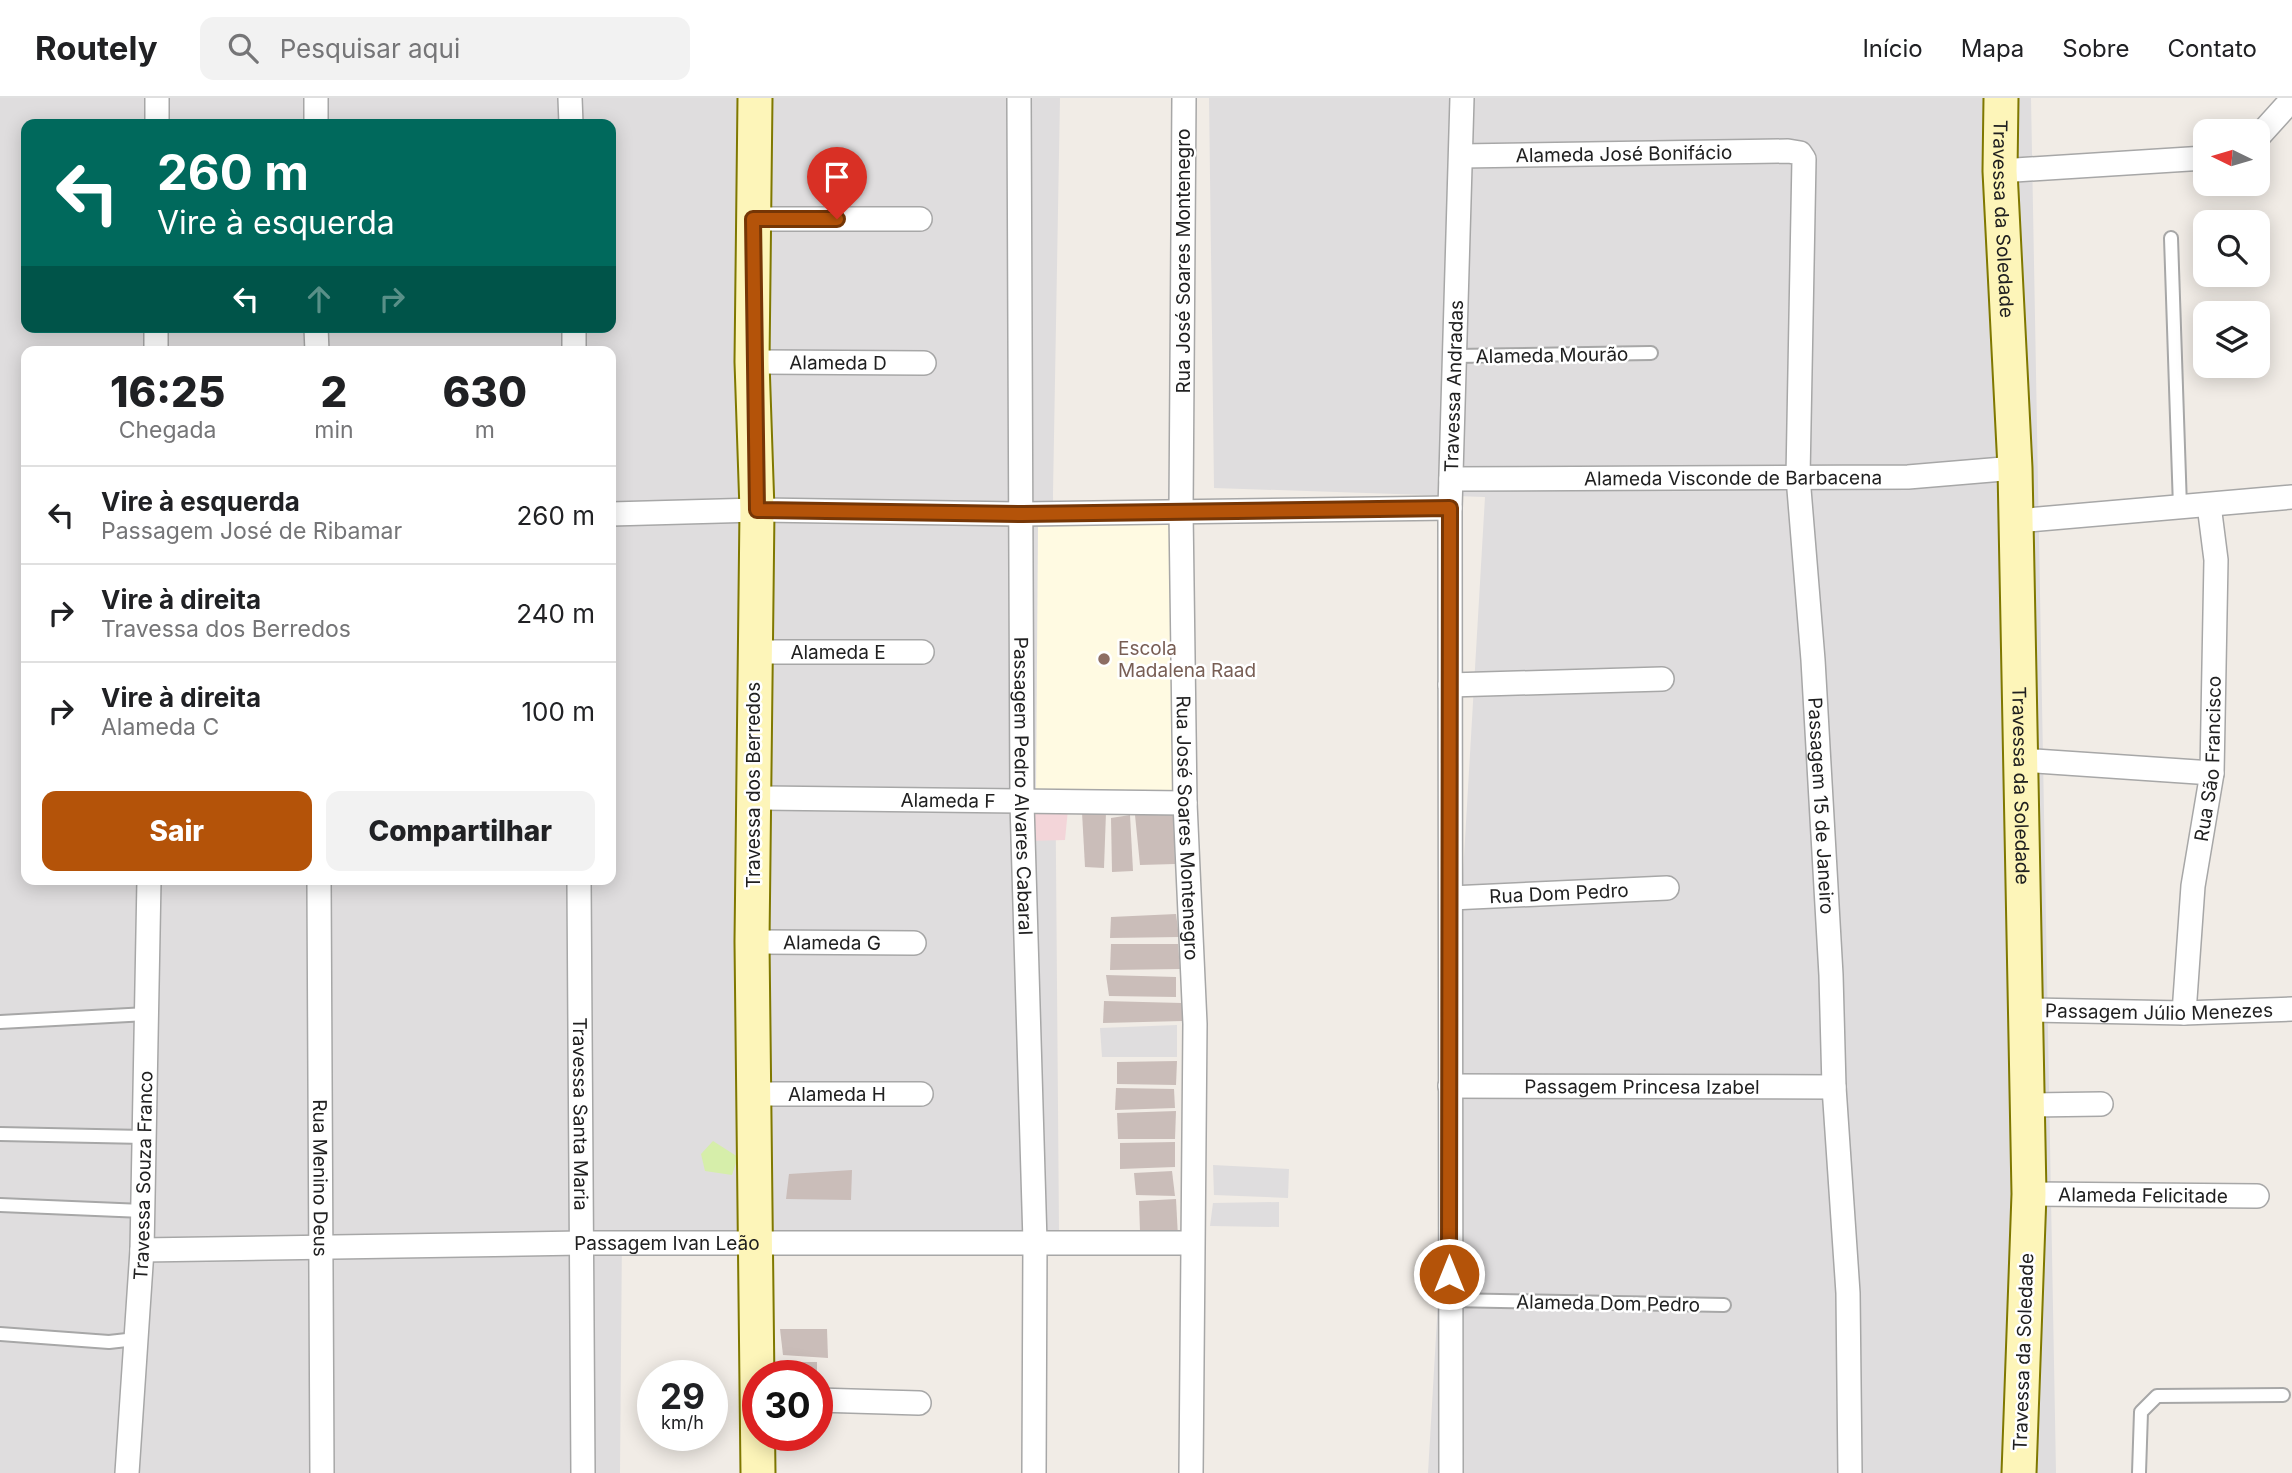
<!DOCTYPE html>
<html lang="pt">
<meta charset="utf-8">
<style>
:root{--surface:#fff;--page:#f2f2f2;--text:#202124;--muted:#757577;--line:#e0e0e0;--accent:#b45309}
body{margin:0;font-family:Inter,sans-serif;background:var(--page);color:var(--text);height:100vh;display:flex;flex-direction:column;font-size:26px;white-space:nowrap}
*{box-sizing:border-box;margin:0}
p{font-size:23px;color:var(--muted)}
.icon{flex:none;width:38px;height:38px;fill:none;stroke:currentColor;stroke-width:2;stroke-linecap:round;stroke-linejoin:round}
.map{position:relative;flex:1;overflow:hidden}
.drawer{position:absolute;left:21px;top:248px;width:595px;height:539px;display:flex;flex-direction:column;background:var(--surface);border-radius:14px;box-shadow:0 4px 18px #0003}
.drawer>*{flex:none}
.top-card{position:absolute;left:21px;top:21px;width:595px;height:214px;border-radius:14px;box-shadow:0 4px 18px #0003;background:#00695c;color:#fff;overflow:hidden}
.needle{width:46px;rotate:275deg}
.tools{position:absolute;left:2193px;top:21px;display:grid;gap:14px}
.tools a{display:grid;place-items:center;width:77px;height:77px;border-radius:14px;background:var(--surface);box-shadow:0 4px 18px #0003;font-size:35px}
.speed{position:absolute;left:637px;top:1262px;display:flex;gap:14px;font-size:35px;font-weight:700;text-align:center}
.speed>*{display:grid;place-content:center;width:91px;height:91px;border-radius:50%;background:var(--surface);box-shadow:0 4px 18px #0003;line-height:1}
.speed small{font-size:18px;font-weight:400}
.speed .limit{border:10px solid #d22;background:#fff;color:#111}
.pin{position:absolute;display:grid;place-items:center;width:60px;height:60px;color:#fff;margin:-72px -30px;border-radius:50% 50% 50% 0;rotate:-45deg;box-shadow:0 0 7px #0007}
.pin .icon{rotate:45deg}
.me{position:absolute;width:77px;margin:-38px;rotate:0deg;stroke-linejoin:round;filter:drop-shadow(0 0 5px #0008)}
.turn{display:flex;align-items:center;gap:24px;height:147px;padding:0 21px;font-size:32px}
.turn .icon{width:91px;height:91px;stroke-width:2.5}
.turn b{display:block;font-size:49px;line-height:60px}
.lanes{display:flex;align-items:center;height:66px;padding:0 21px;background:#0003;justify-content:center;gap:35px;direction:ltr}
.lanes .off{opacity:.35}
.eta{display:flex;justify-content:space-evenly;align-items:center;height:119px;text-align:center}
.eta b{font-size:42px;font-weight:800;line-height:49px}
.action{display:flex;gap:14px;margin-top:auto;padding:14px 21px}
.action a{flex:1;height:80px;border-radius:14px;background:var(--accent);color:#fff;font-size:28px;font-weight:800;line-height:80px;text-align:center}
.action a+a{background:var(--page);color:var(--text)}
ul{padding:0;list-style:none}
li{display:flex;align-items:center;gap:21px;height:98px;padding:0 21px;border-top:2px solid var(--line)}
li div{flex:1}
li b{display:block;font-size:26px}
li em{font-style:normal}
header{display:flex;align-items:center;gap:42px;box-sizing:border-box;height:98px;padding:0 35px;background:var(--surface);border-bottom:2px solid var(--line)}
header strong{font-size:33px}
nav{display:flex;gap:38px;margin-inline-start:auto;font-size:24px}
.search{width:490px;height:63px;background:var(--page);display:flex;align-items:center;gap:18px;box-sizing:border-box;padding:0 24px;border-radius:14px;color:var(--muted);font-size:26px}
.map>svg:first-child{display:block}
.residential{fill:#dfddde;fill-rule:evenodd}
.commercial{fill:#f3d5d9}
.education{fill:#fffae2}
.grass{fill:#d6eeaa}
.building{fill:#cabdb9}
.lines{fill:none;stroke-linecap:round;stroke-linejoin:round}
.lane-casing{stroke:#a7a7a7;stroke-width:16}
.street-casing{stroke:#a7a7a7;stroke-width:26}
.secondary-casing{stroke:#7f7800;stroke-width:37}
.lane{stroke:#fff;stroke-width:12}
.street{stroke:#fff;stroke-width:23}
.secondary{stroke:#fdf5b9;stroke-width:33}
.route-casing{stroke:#753606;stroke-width:18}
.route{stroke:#b45309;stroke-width:12}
.education-dot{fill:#8d6e63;stroke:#fff;stroke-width:2.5}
.labels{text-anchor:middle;stroke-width:5;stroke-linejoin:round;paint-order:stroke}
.street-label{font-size:19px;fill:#202020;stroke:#fff}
.education-label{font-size:19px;fill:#785e54;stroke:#fff;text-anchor:start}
</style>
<header>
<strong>Routely</strong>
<div class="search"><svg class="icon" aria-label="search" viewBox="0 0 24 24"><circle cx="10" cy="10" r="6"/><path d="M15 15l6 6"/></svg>Pesquisar aqui</div>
<nav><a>Início</a><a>Mapa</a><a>Sobre</a><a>Contato</a></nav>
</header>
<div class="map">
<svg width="2292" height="1375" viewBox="0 0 2292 1375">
<rect width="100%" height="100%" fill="#f1ece6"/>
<g class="residential">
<path d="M0,0H1060L1053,395L1059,1132L622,1135L620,1375H0ZM26,26H611V229H26ZM26,254H611V782H26Z"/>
<path d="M1209,0H2031L2056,1375H1428L1485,399L1214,390Z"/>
<path d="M1177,927V959H1102L1100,930Z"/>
<path d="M1213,1067L1289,1071L1288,1100L1214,1097Z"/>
<path d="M1279,1104V1129L1210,1128L1213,1105Z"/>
</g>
<path class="commercial" d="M1068,711L1065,742L1030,743V712Z"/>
<path class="education" d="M1169,425L1173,698L1036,694L1038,429Z"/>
<path class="grass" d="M713,1043L738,1059L732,1077L705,1073L701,1056Z"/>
<g class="building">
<path d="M1173,713L1175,766L1140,767L1135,717Z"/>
<path d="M1082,714H1106L1104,770L1085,769Z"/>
<path d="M1130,717L1133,773L1112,774L1111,720Z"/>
<path d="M1176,816L1179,839L1110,840L1111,819Z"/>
<path d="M1111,846H1178L1180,871L1110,872Z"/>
<path d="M1106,877L1176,879V899L1109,898Z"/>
<path d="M1104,903L1182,905L1183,923L1103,925Z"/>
<path d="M1177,963L1176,987L1117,986V964Z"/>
<path d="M1116,990L1174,991L1175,1010L1115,1012Z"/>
<path d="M1176,1013L1175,1041H1118L1117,1015Z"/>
<path d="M1175,1044V1069L1120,1071V1045Z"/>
<path d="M852,1072L851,1102L786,1101L789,1076Z"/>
<path d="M1172,1073L1175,1098L1136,1097L1134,1075Z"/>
<path d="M1176,1101L1178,1139L1140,1133L1139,1103Z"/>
<path d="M780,1231H827L828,1260L783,1257Z"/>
<path d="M760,1264H817V1278H761Z"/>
</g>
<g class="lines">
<defs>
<g id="lane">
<path d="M2171,140L2180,409"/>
<path d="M1454,258L1651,255"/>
<path d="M0,924L147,916"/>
<path d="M0,1036L144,1039"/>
<path d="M0,1107L143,1113"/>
<path d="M1449,1202L1724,1207"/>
<path d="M0,1236L109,1244L136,1241"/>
<path d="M2139,1375L2141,1314L2157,1298L2283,1297"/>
</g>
<g id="street">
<path d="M316,0V26"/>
<path d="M570,0L571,26"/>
<path id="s1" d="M1019,0L1022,705L1035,1144L1034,1375"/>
<path id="s2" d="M1184,0L1181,413L1185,705L1195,926L1191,1375"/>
<path d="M157,26V0"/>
<path d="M2258,39L2286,8L2292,6"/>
<path id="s3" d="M1461,58L1788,53L1800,55L1804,61L1798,379L1813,562L1831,877L1834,989L1848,1195L1850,1375"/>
<path d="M2000,73L2205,60"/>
<path d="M753,121H920"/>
<path d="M316,229L317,254"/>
<path d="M574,229V254"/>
<path d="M156,254V229"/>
<path id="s4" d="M752,264L924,265"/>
<path id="s5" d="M1451,381L1908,379L2015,370"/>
<path d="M611,416L757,412L1023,416L1450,410"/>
<path d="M2016,423L2292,399"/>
<path id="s6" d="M754,554H922"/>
<path d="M1450,587L1662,581"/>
<path d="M2021,662L2212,675"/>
<path id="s7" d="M754,700L1185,705"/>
<path id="s8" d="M319,782L322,1375"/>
<path id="s9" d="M579,782L583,1375"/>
<path id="s10" d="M1451,800L1667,790"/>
<path id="s11" d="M752,844L914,845"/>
<path id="s12" d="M2026,912L2184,915L2292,911"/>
<path id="s13" d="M2184,915L2193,788L2212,675L2216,462L2209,407"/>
<path id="s14" d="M1450,988L1834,989"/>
<path id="s15" d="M753,996H921"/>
<path d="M2028,1007L2101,1006"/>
<path id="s16" d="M2029,1096L2257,1098"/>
<path id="s17" d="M142,1152L581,1145H1192"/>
<path d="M817,1302L919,1305"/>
<path id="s18" d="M127,1375L142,1152L149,782"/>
<path id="s19" d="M1451,1375L1450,410L1462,0"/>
</g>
<g id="secondary">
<path d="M755,0L752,264L757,412L752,844L758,1375"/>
<path id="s20" d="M2001,0L2000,73L2015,370L2029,1096L2019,1375"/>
</g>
</defs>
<use href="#lane" class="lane-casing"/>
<use href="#street" class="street-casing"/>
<use href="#secondary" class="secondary-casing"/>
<use href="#lane" class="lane"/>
<use href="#street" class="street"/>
<use href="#secondary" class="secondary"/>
</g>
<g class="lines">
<defs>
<path id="route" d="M837,121H753L757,412L1023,416L1450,410L1449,1176"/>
</defs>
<use href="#route" class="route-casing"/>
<use href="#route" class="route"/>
</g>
<circle class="education-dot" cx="1104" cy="561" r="7"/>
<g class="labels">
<g class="street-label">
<text dy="7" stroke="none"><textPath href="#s3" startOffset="163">Alameda José Bonifácio</textPath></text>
<text dy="7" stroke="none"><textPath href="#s20" startOffset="121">Travessa da Soledade</textPath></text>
<text transform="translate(1183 163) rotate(-90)" y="7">Rua José Soares Montenegro</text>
<text transform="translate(1552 257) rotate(-1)" y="7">Alameda Mourão</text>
<text dy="7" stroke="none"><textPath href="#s4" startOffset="86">Alameda D</textPath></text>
<text dy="7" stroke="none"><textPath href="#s19" startOffset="1087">Travessa Andradas</textPath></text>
<text dy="7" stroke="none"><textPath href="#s5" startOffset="282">Alameda Visconde de Barbacena</textPath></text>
<text dy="7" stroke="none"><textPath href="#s6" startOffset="84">Alameda E</textPath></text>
<text dy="7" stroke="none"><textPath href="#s13" startOffset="256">Rua São Francisco</textPath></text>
<text transform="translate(753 687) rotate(-90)" y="7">Travessa dos Berredos</text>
<text dy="7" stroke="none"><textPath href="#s20" startOffset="688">Travessa da Soledade</textPath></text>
<text dy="7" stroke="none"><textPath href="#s1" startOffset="688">Passagem Pedro Alvares Cabaral</textPath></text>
<text dy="7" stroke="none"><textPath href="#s7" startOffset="194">Alameda F</textPath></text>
<text dy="7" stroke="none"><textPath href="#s3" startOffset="994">Passagem 15 de Janeiro</textPath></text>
<text dy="7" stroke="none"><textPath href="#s2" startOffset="730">Rua José Soares Montenegro</textPath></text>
<text dy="7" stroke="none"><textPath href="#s10" startOffset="108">Rua Dom Pedro</textPath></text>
<text dy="7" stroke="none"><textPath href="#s11" startOffset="80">Alameda G</textPath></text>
<text dy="7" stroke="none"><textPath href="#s12" startOffset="133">Passagem Júlio Menezes</textPath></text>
<text dy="7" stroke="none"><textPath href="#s14" startOffset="192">Passagem Princesa Izabel</textPath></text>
<text dy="7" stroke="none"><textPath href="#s15" startOffset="84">Alameda H</textPath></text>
<text dy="7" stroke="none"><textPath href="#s9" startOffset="234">Travessa Santa Maria</textPath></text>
<text dy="7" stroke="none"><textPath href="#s18" startOffset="298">Travessa Souza Franco</textPath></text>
<text dy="7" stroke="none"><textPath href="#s8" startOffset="298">Rua Menino Deus</textPath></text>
<text dy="7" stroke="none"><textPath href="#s16" startOffset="114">Alameda Felicitade</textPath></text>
<text dy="7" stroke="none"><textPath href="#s17" startOffset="525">Passagem Ivan Leão</textPath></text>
<text transform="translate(1608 1205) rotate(1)" y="7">Alameda Dom Pedro</text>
<text transform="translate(2023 1254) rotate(-88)" y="7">Travessa da Soledade</text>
</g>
<g class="education-label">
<text x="1118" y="557">Escola<tspan x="1118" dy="22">Madalena Raad</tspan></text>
</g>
</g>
</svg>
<div class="tools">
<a><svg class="needle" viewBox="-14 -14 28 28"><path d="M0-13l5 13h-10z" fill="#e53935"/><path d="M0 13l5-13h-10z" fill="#757577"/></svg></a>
<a><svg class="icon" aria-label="search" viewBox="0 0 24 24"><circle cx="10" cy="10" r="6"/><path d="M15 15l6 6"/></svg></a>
<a><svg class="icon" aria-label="layers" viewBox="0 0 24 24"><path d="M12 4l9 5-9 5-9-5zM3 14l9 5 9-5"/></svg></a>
</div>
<div class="speed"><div>29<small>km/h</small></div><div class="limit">30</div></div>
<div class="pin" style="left:837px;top:121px;background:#d93025"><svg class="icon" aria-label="arrive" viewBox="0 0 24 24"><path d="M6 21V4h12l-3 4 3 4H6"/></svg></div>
<svg class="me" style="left:1449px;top:1176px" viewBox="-20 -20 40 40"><circle r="17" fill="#b45309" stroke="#fff" stroke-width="3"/><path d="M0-11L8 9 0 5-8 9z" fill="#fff"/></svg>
<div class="top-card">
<div class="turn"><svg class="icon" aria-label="left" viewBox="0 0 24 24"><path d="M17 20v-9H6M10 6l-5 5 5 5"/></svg><div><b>260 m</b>Vire à esquerda</div></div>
<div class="lanes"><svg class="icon" aria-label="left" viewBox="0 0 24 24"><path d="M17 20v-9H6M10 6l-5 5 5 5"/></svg><svg class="icon off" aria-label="ahead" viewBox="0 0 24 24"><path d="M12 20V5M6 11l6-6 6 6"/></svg><svg class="icon off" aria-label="right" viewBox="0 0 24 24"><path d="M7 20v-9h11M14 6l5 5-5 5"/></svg></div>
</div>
<section class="drawer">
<div class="eta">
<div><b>16:25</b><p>Chegada</p></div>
<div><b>2</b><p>min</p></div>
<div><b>630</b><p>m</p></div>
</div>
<ul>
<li><svg class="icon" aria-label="left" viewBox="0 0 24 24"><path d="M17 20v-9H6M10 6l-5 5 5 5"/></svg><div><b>Vire à esquerda</b><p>Passagem José de Ribamar</p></div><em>260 m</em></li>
<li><svg class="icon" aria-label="right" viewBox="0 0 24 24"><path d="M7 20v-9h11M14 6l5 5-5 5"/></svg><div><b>Vire à direita</b><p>Travessa dos Berredos</p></div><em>240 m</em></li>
<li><svg class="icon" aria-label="right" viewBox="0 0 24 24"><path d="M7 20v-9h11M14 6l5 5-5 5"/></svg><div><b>Vire à direita</b><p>Alameda C</p></div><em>100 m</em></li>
</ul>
<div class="action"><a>Sair</a><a>Compartilhar</a></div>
</section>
</div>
